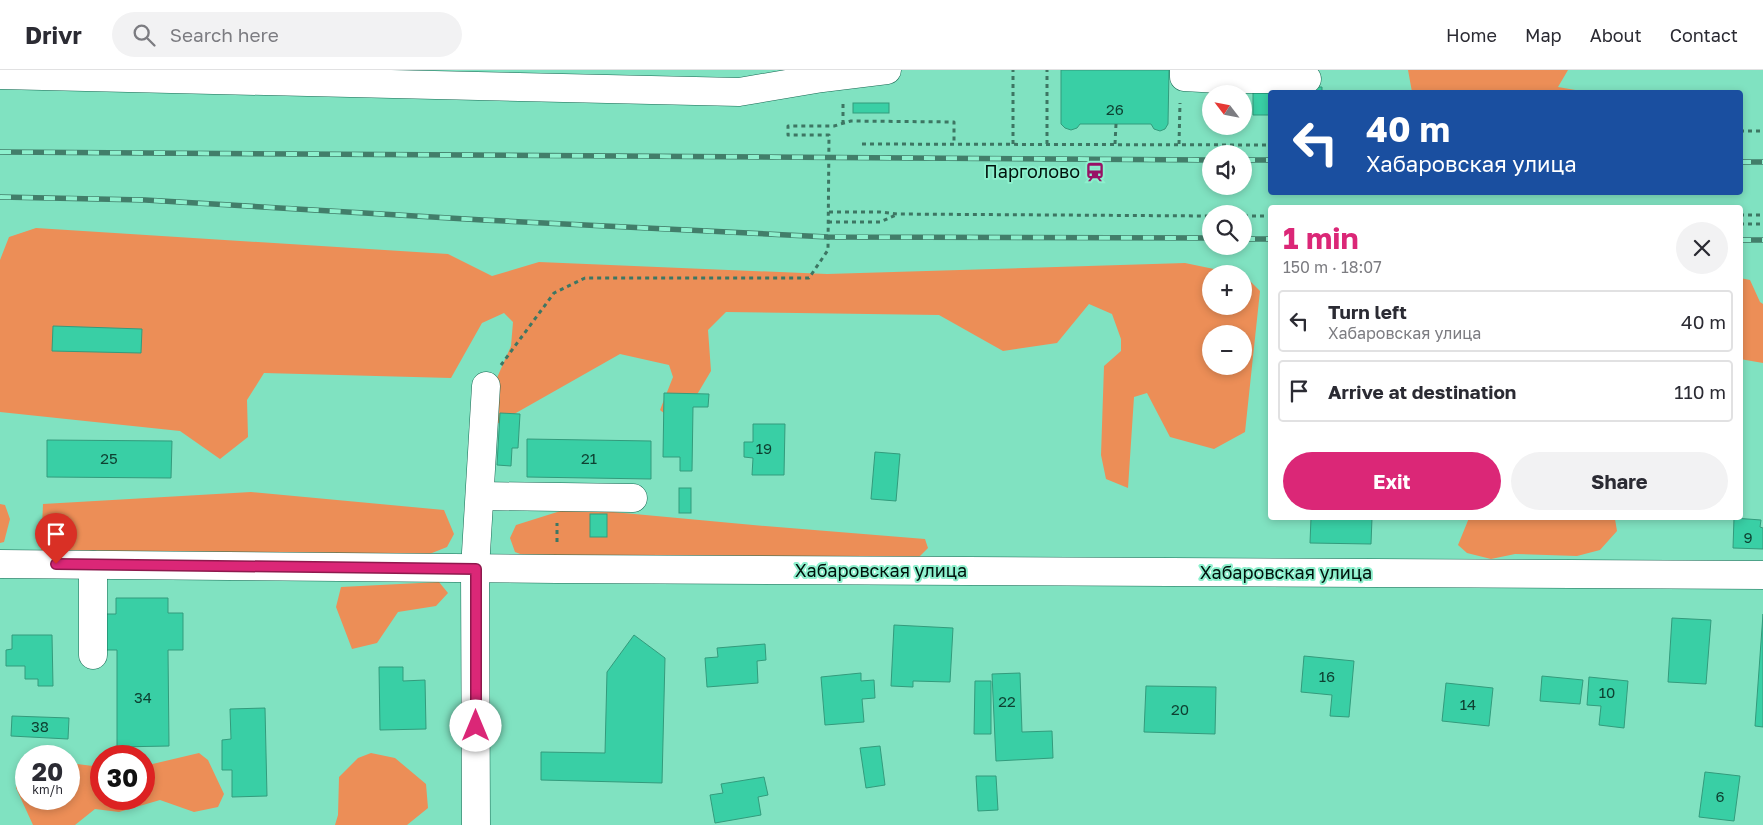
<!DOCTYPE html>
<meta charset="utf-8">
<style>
:root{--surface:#fff;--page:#f2f2f3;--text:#2b2b33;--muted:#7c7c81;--line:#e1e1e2;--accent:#db2777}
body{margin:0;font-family:"Golos Text",sans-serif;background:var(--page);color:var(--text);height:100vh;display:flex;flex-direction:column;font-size:19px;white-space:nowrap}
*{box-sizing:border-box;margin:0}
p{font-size:16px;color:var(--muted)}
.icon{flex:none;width:28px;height:28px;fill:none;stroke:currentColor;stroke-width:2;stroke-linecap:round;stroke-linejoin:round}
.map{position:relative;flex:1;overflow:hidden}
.drawer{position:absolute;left:1268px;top:135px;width:475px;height:315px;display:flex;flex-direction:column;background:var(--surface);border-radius:5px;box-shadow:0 2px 8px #0003}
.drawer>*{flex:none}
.banner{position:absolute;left:1268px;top:20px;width:475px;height:105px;border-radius:5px;box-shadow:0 2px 8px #0003;background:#1a4fa0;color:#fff;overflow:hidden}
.needle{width:32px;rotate:302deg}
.tools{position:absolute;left:1202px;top:15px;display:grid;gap:10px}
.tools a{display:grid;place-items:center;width:50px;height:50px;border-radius:50%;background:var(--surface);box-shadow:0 2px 8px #0003;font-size:25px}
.speed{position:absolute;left:15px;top:675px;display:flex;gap:10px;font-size:25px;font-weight:700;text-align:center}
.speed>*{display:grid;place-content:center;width:65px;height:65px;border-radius:50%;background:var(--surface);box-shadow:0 2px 8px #0003;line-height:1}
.speed small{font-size:12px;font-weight:400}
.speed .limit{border:8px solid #d22;background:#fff;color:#111}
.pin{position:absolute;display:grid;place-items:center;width:42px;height:42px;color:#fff;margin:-51px -21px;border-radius:50% 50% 50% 0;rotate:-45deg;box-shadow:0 0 5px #0007}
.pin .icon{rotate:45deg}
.me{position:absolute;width:55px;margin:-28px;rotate:0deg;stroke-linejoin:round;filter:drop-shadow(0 0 4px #0008)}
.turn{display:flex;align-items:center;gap:18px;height:105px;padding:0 15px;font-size:22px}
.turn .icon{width:65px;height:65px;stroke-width:2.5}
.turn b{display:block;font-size:35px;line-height:42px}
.round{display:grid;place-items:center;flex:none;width:52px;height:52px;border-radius:26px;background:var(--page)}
.summary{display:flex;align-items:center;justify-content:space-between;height:85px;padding:0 15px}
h1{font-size:30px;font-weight:700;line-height:38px;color:var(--accent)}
.button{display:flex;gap:10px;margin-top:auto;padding:10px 15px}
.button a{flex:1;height:58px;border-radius:30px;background:var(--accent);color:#fff;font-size:20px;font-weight:700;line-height:58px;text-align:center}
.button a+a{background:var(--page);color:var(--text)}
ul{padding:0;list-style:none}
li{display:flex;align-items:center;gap:15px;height:62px;margin:0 10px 8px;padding:0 5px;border:2px solid var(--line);border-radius:5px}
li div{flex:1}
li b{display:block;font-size:19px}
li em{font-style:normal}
header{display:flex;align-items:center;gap:30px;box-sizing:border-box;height:70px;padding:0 25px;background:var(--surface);border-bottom:1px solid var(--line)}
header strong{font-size:24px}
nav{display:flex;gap:28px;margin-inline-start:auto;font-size:18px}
.search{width:350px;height:45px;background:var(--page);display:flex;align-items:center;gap:12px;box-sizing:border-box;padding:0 18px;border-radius:28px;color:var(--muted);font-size:19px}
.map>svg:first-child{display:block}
.green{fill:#ec8e57;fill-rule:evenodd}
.building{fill:#39cfa5;stroke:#339b7c}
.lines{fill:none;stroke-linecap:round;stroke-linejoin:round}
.minor-casing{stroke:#166852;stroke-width:29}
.path{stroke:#3d7663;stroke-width:3;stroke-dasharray:4 4;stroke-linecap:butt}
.minor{stroke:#fff;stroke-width:28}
.rail-casing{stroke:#427e6a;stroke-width:5.5}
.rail{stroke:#8df0cd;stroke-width:4;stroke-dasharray:11;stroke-linecap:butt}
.route-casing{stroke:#8e194d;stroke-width:12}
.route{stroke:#db2777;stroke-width:9}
.labels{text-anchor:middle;stroke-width:4;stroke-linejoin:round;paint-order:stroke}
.number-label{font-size:15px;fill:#0e4132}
.poi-label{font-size:18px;fill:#00120c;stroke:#8df0cd;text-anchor:end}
.street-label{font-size:18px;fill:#00120c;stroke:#8df0cd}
</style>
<header>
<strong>Drivr</strong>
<div class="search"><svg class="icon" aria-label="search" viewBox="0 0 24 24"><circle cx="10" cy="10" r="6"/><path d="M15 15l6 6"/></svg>Search here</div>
<nav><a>Home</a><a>Map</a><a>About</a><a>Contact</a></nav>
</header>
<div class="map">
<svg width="1763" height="755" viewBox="0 0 1763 755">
<rect width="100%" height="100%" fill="#80e2c1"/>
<g class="green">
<path d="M1408,0H1568L1558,17L1587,22H1412Z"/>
<path d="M36,158L448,184L492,206L539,192L827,204L1185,193L1238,204H1211V236H1244V205L1260,221L1245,362L1214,379L1170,367L1147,323L1134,327L1128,418L1106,409L1101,385L1104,296L1121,281V269L1112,244L1089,234L1057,273L1003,281L939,245L726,242L708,260L711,301L679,355L660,340L673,307L669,295L620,284L486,360L485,335L511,276L513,252L504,243L482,253L451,308L264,303L247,330L248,367L220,389L180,361L0,342V190L9,167ZM1211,264H1244V296H1211Z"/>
<path d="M1740,208L1750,210L1760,232L1763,234V293L1740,289Z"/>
<path d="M251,422L444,440L454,464L447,477L422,487L41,481L43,434Z"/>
<path d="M0,434L5,435L10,449L4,472L0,473Z"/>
<path d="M570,438L753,455L925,469L928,478L918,488L528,487L515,482L510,468L516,455Z"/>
<path d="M1469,448H1542V450L1564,448H1613L1615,449L1617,461L1600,480L1577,486L1515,484L1491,489L1467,483L1458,475Z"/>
<path d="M439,512L448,523L436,536L398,542L377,573L352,579L336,537L341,517Z"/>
<path d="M199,683L208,690L224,724L218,737L194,742L160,730L119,742L95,739L75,755H33L16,718L24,693H26V729H69V693L101,697V729H144V696Z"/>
<path d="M371,683L395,688L426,714L428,738L407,755H335L338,745L339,707L358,688Z"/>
</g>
<g class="building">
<path d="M1061,0H1169L1168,54L1165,59L1160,61L1154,59L1151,54H1080L1077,58L1071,60L1065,58L1061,54Z"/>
<path d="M1253,17H1322V22H1270V45H1253Z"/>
<rect x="853" y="33" width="36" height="10"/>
<path d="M53,256L142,259L141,283L52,281Z"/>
<path d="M664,323L709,324L708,337H693L692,401H680V387H663Z"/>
<path d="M500,343L520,344L518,378H512L511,396L497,395Z"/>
<path d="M753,354H785L784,405H752L753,388L744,387V372H753Z"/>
<path d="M527,369L651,371V409L527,407Z"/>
<path d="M47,370L172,371L171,408L47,407Z"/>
<path d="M875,382L900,384L896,431L871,429Z"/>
<rect x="679" y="418" width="12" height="25"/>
<rect x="590" y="444" width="17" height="23"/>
<path d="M1311,448H1372L1371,474L1310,473Z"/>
<path d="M1734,448L1761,450L1760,457L1763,458V479L1733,478Z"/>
<path d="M116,528H168V543H183V580H168L169,676L117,677V580H102V544H116Z"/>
<path d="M1763,544V657L1755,656Z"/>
<path d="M1672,548L1711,550L1706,614L1668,612Z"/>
<path d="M894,555L953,558L950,612L913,611V617L891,616Z"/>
<path d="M12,565H52L53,616H38V609H25V596H6V580L12,579Z"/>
<path d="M634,565L665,588L662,713L541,710V682L605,683L607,602Z"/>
<path d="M765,574L766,590L757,591L758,613L707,617L705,588L718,587L717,578Z"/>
<path d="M1304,586L1354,591L1349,647L1330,646L1332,625L1301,622Z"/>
<path d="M379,597H403V611L425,610L426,659L380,660Z"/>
<path d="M861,603V611L874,610L875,628L862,629L864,652L825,655L821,607Z"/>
<path d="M1020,603L1022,662L1052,661L1053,688L996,691L992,604Z"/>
<path d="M1542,606L1583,610L1580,634L1540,631Z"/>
<path d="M1589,607L1628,611L1624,658L1599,655L1601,636L1587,635Z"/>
<path d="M975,611H991V664H974Z"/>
<path d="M1446,613L1493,618L1489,656L1442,651Z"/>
<path d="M1146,616L1216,617L1215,664L1144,662Z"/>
<path d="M265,638L267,726L232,727V700H222V670L231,669L230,639Z"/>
<path d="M12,646L69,648L68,669L11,666Z"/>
<path d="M880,676L885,715L866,718L860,678Z"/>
<path d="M1705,702L1740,706L1734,751L1699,747Z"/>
<path d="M976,706H996L998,740L978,741Z"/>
<path d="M764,707L768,725L758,727L761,745L715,753L710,725L723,723L721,714Z"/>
</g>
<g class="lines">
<defs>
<g id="minor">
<path d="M1184,0V7L1220,9"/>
<path d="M1204,0L1220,9H1307"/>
<path d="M0,5L739,22L822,8L887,0"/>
<path d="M480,426L633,428"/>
<path d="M0,494L557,499L1763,505"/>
<path d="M93,495V585"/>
<path d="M476,755L475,499L486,316"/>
</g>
</defs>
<use href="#minor" class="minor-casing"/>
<g class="path">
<path d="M843,54V32"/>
<path d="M1740,61H1763"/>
<path d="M862,74L1270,75"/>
<path d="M1013,74V0"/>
<path d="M1047,74V0"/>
<path d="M1115,74L1116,54"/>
<path d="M1179,74L1180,33"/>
<path d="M829,142H880L897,144L1211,146"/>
<path d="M1740,145H1763"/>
<path d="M1244,146H1270"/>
<path d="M828,152H880L896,145"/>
<path d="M1740,154H1763"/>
<path d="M501,295L554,223L585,208H809L828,180L829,65H788V56H834L851,51L954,52V74"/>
<path d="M557,472V453"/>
</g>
<use href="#minor" class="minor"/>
<defs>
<g id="rail">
<path d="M0,82L1211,90"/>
<path d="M1244,90H1270"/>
<path d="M1740,92H1763"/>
<path d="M0,127L145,130L483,150L828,167L1211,168"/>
<path d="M1244,169H1270"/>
<path d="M1740,170H1763"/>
</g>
</defs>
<use href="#rail" class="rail-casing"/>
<use href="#rail" class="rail"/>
</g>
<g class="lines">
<defs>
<path id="route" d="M56,494L476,499V656"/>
</defs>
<use href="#route" class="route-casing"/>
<use href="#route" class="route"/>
</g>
<defs>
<symbol id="station-bare" viewBox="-9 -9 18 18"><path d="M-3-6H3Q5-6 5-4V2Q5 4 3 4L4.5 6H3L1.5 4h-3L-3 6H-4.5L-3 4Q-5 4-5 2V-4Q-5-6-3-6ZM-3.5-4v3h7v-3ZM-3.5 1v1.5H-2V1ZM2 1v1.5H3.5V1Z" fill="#981165" stroke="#8df0cd" stroke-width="2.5" paint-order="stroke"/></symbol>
</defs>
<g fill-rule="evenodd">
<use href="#station-bare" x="1081" y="88" width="28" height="28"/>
</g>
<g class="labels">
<g class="number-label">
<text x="1115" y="45">26</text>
<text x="764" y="384">19</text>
<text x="109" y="394">25</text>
<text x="589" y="394">21</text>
<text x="1748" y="473">9</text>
<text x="1327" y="612">16</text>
<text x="1607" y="628">10</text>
<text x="143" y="633">34</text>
<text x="1007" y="637">22</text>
<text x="1468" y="640">14</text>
<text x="1180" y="645">20</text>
<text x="40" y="662">38</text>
<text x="1720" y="732">6</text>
</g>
<g class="poi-label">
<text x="1080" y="108">Парголово</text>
</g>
<g class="street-label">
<text x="881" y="507">Хабаровская улица</text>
<text x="1286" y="509">Хабаровская улица</text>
</g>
</g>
</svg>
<div class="tools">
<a><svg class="needle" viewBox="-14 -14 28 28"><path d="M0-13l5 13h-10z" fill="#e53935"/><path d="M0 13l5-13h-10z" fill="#7c7c81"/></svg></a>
<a><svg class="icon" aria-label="sound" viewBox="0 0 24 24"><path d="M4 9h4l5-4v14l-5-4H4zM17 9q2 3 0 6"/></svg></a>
<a><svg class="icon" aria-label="search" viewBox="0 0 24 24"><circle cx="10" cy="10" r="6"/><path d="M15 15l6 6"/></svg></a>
<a>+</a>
<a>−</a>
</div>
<div class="speed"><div>20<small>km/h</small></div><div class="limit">30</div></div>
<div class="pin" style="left:56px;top:494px;background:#d93025"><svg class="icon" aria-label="arrive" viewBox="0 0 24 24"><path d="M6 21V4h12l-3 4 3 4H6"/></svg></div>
<svg class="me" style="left:476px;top:656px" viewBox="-20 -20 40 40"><circle r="19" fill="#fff"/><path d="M0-13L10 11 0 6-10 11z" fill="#db2777"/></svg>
<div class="banner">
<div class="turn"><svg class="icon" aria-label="left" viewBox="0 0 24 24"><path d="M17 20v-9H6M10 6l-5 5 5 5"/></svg><div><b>40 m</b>Хабаровская улица</div></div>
</div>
<section class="drawer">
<div class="summary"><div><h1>1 min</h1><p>150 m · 18:07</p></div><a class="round"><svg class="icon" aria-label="close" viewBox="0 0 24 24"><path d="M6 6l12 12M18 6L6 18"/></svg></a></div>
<ul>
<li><svg class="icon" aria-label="left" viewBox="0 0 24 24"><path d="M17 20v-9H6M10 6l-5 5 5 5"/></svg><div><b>Turn left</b><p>Хабаровская улица</p></div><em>40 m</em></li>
<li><svg class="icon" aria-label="arrive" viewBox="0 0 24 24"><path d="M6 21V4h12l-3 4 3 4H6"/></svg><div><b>Arrive at destination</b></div><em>110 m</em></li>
</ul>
<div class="button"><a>Exit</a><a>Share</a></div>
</section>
</div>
